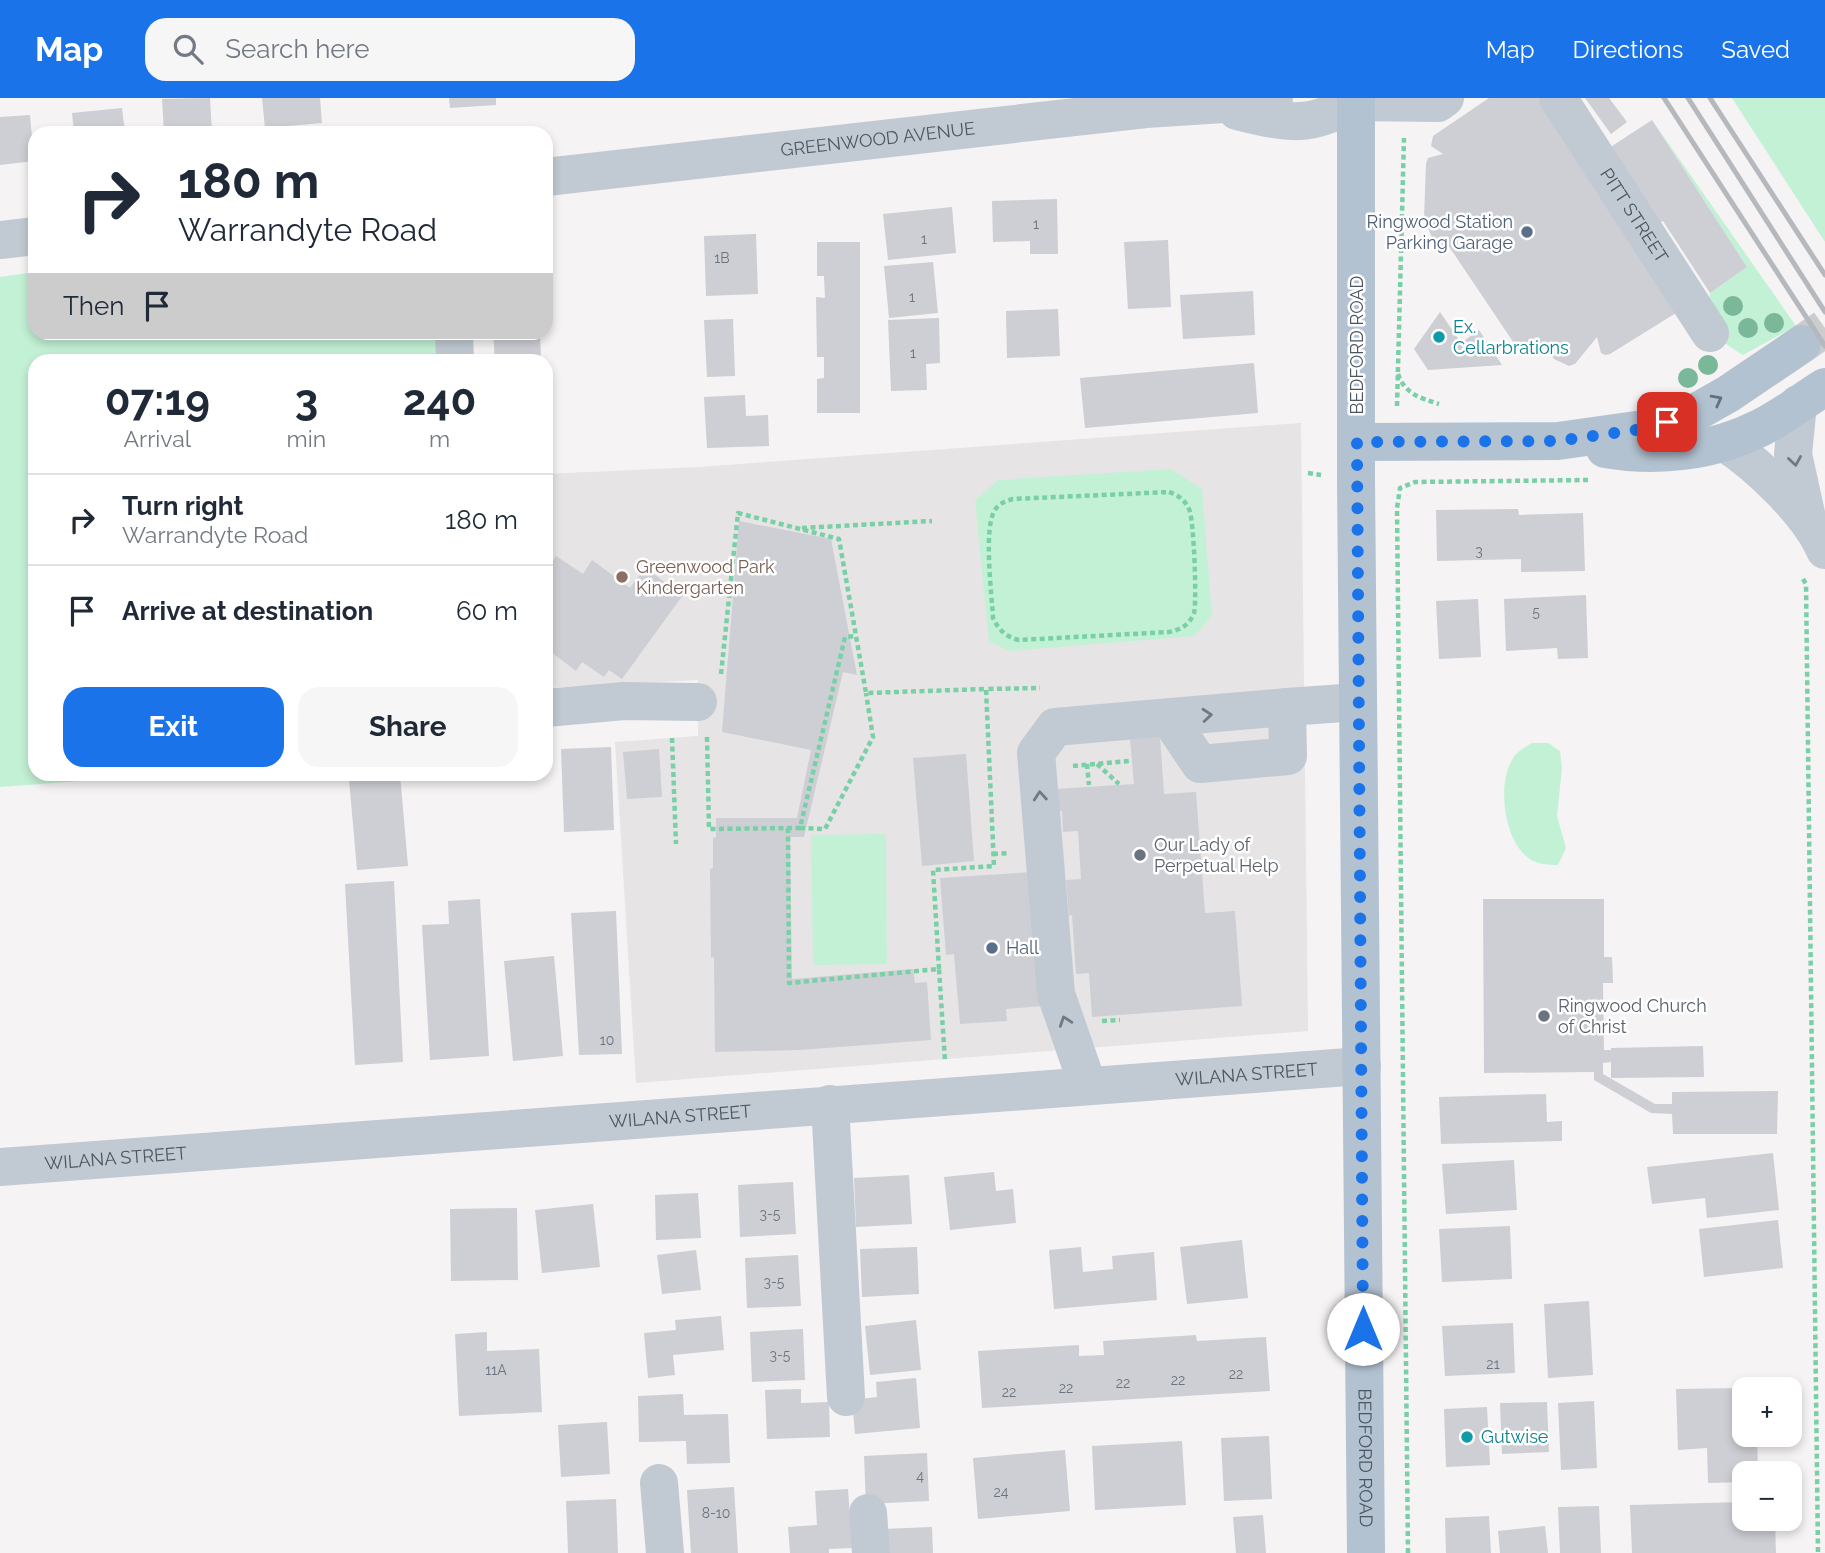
<!DOCTYPE html>
<meta charset="utf-8">
<style>
:root{--surface:#fff;--page:#f6f6f7;--text:#1f2937;--muted:#747a83;--line:#e0e1e3;--accent:#1a73e8}
body{margin:0;font-family:Raleway,sans-serif;background:var(--page);color:var(--text);height:100vh;display:flex;flex-direction:column;font-size:26px;white-space:nowrap}
*{box-sizing:border-box;margin:0}
p{font-size:23px;color:var(--muted)}
.icon{flex:none;width:38px;height:38px;fill:none;stroke:currentColor;stroke-width:2;stroke-linecap:round;stroke-linejoin:round}
.map{position:relative;flex:1;overflow:hidden}
.details{position:absolute;left:28px;top:256px;width:525px;height:427px;display:flex;flex-direction:column;background:var(--surface);border-radius:21px;box-shadow:0 4px 10px #0003}
.details>*{flex:none}
.banner{position:absolute;left:28px;top:28px;width:525px;height:214px;border-radius:21px;box-shadow:0 4px 10px #0003;background:#fff;color:var(--text);overflow:hidden}
.controls{position:absolute;left:1732px;top:1279px;display:grid;gap:14px}
.controls a{display:grid;place-items:center;width:70px;height:70px;border-radius:14px;background:var(--surface);box-shadow:0 4px 10px #0003;font-size:35px}
.pin{position:absolute;display:grid;place-items:center;width:60px;height:60px;color:#fff;margin:-30px;border-radius:14px;box-shadow:0 4px 10px #0006}
.me{position:absolute;width:77px;margin:-38px;rotate:0deg;stroke-linejoin:round;filter:drop-shadow(0 0 5px #0008)}
.turn{display:flex;align-items:center;gap:24px;height:147px;padding:0 35px;font-size:32px}
.turn .icon{width:91px;height:91px;stroke-width:2.5}
.turn b{display:block;font-size:49px;line-height:60px}
.then{display:flex;align-items:center;height:66px;padding:0 35px;background:#0003;gap:14px;font-size:26px}
.eta{display:flex;justify-content:space-evenly;align-items:center;height:119px;text-align:center}
.eta b{font-size:42px;font-weight:700;line-height:49px}
.cta{display:flex;gap:14px;margin-top:auto;padding:14px 35px}
.cta a{flex:1;height:80px;border-radius:21px;background:var(--accent);color:#fff;font-size:28px;font-weight:700;line-height:80px;text-align:center}
.cta a+a{background:var(--page);color:var(--text)}
ul{padding:0;list-style:none}
li{display:flex;align-items:center;gap:21px;height:91px;padding:0 35px;border-top:2px solid var(--line)}
li div{flex:1}
li b{display:block;font-size:26px}
li em{font-style:normal}
header{display:flex;align-items:center;gap:42px;box-sizing:border-box;height:98px;padding:0 35px;background:var(--accent);color:#fff}
header strong{font-size:33px}
nav{display:flex;gap:38px;margin-inline-start:auto;font-size:24px}
.search{width:490px;height:63px;background:var(--page);display:flex;align-items:center;gap:18px;box-sizing:border-box;padding:0 24px;border-radius:21px;color:var(--muted);font-size:26px}
.map>svg:first-child{display:block}
.education{fill:#e6e4e5}
.green{fill:#c3f1d5}
.building{fill:#cdcfd5}
.lines{fill:none;stroke-linecap:round;stroke-linejoin:round}
.major-tunnel{stroke:#caccce;stroke-width:38;stroke-dasharray:38 19;stroke-linecap:butt}
.path{stroke:#7ad0a6;stroke-width:4.5;stroke-dasharray:5 3.5;stroke-linecap:butt}
.minor{stroke:#c1cad2;stroke-width:38}
.major{stroke:#b3c2d1;stroke-width:38}
.rail{stroke:#b5b8bd;stroke-width:5}
.tree{fill:#7bb799}
.oneway{stroke:#64717d}
.oneway2{stroke:#6e7983}
.route{stroke:#1a73e8;stroke-width:12;stroke-dasharray:0 21.6}
.service-dot{fill:#5c6f8a;stroke:#fff;stroke-width:2.5}
.culture-dot{fill:#0f9aa8;stroke:#fff;stroke-width:2.5}
.education-dot{fill:#8d6e63;stroke:#fff;stroke-width:2.5}
.worship-dot{fill:#6b7280;stroke:#fff;stroke-width:2.5}
.labels{text-anchor:middle;stroke-width:5;stroke-linejoin:round;paint-order:stroke}
.number-label{font-size:14px;fill:#6b747e}
.street-label{font-size:18px;fill:#4a5661;stroke:#fff}
.service-label{font-size:18px;fill:#4e5e75;stroke:#fff;text-anchor:end}
.culture-label{font-size:18px;fill:#0d838f;stroke:#fff;text-anchor:start}
.education-label{font-size:18px;fill:#785e54;stroke:#fff;text-anchor:start}
.worship-label{font-size:18px;fill:#5b616d;stroke:#fff;text-anchor:start}
</style>
<header>
<strong>Map</strong>
<div class="search"><svg class="icon" aria-label="search" viewBox="0 0 24 24"><circle cx="10" cy="10" r="6"/><path d="M15 15l6 6"/></svg>Search here</div>
<nav><a>Map</a><a>Directions</a><a>Saved</a></nav>
</header>
<div class="map">
<svg width="1825" height="1455" viewBox="0 0 1825 1455">
<rect width="100%" height="100%" fill="#f5f3f3"/>
<path class="education" d="M1301,325L1308,933L636,985L615,644L698,638V582L546,590V376L698,369Z"/>
<g class="green">
<path d="M1732,0H1825V144Z"/>
<path d="M1652,22L1796,228L1743,257C1711,237 1708,233 1710,195L1747,169Z"/>
<path d="M35,174V234L440,235L443,262H35V676H176L0,689V179Z"/>
<path d="M1171,371L1202,391L1212,518L1194,538L1011,553L989,544L975,403L998,382Z"/>
<path d="M1532,645H1548L1560,653L1562,670L1557,718L1566,750L1558,767C1551,767 1543,767 1536,764C1505,753 1496,688 1512,662C1517,653 1524,650 1532,645Z"/>
<path d="M886,736L887,866L813,867L811,737Z"/>
</g>
<g class="building">
<path d="M210,0L212,35H164L162,1Z"/>
<path d="M262,0H320L322,25L265,30Z"/>
<path d="M449,0H496V7L450,10Z"/>
<path d="M1489,0H1539L1676,215L1610,256L1605,257L1601,255L1597,239L1575,266L1569,268L1554,261L1543,243L1536,253L1522,257L1448,147L1439,155L1424,121L1426,65L1428,60L1443,56L1431,48L1433,38Z"/>
<path d="M1585,0H1609L1627,24L1611,36Z"/>
<path d="M122,10L125,35H74L72,15Z"/>
<path d="M30,17L34,63L0,67V19Z"/>
<path d="M1652,22L1747,169L1710,195L1663,123L1659,125L1609,50Z"/>
<path d="M1057,101L1058,156H1030V143L993,144L992,103Z"/>
<path d="M952,109L956,155L888,162L883,116Z"/>
<path d="M756,136L758,196L706,198L704,138Z"/>
<path d="M1168,142L1171,209L1128,211L1124,144Z"/>
<path d="M817,144H860V315H817V281L824,280V259H817L816,199L825,200L824,178H817Z"/>
<path d="M933,164L938,215L889,220L884,168Z"/>
<path d="M1253,193L1255,237L1183,241L1180,197Z"/>
<path d="M1058,211L1060,258L1007,260L1006,213Z"/>
<path d="M1440,214L1461,245L1479,232L1502,267L1428,272L1414,251Z"/>
<path d="M939,220L940,265L926,266L927,292L891,293L888,222Z"/>
<path d="M733,221L735,278L707,279L704,222Z"/>
<path d="M493,234H540L541,262H495Z"/>
<path d="M1254,265L1258,315L1085,330L1080,280Z"/>
<path d="M745,297L746,318L768,317L769,348L707,350L704,299Z"/>
<path d="M1518,411L1519,417L1583,415L1585,473L1521,474V461L1437,463L1436,412Z"/>
<path d="M739,423L831,441L857,577L843,574L804,739H790L792,881L913,871L915,885L927,884L931,942L800,952L715,954L714,859L711,860L710,771L713,770V740L716,739V720H797L811,652L722,634Z"/>
<path d="M556,458L583,476L592,462L630,490L645,470L683,497L622,581L609,572L604,579L582,564L576,573L546,550V474Z"/>
<path d="M1586,497L1588,560L1558,561L1557,550L1506,553L1504,501Z"/>
<path d="M1478,501L1481,559L1439,561L1436,503Z"/>
<path d="M1160,639L1164,696L1196,694L1205,815L1235,813L1242,908L1092,919L1089,875L1076,876L1072,817L1069,818L1066,782L1081,781L1078,733L1063,734L1062,713L1057,714L1056,691L1134,686L1130,641Z"/>
<path d="M611,649L614,732L564,734L561,651Z"/>
<path d="M659,651L662,699L627,701L623,654Z"/>
<path d="M966,656L974,763L922,768L913,660Z"/>
<path d="M400,676L408,768L357,772L349,681Z"/>
<path d="M1032,774L1043,908L1006,911L1007,923L960,926L954,856L946,857L940,780Z"/>
<path d="M394,783L403,964L355,967L345,786Z"/>
<path d="M480,801L489,958L430,962L422,827L449,826L448,803Z"/>
<path d="M1483,801H1604V859H1612L1613,885H1603L1604,952H1611V950L1703,948L1704,979L1611,980V964L1603,965V976L1655,1006H1672V994L1778,993L1777,1036H1673L1672,1016L1651,1015L1594,982V974L1484,975Z"/>
<path d="M616,813L622,956L579,957L571,815Z"/>
<path d="M554,858L563,958L513,963L504,863Z"/>
<path d="M1546,996L1547,1024L1562,1023V1043L1441,1046L1439,999Z"/>
<path d="M1773,1055L1779,1112L1707,1120L1705,1100L1652,1106L1647,1069Z"/>
<path d="M1514,1062L1517,1112L1446,1116L1442,1066Z"/>
<path d="M994,1074L996,1093L1013,1091L1016,1125L950,1132L944,1079Z"/>
<path d="M909,1077L912,1126L856,1129L854,1080Z"/>
<path d="M793,1084L796,1136L740,1139L738,1087Z"/>
<path d="M698,1095L701,1140L656,1142L655,1097Z"/>
<path d="M593,1106L600,1169L542,1175L535,1112Z"/>
<path d="M517,1110L518,1182L451,1183L450,1111Z"/>
<path d="M1778,1122L1783,1170L1704,1179L1699,1131Z"/>
<path d="M1510,1128L1512,1181L1442,1184L1439,1131Z"/>
<path d="M1242,1142L1248,1200L1187,1206L1180,1149Z"/>
<path d="M917,1149L919,1196L862,1199L860,1151Z"/>
<path d="M1081,1149L1083,1174L1113,1171L1112,1158L1154,1154L1157,1202L1054,1211L1049,1152Z"/>
<path d="M696,1152L701,1192L662,1196L657,1157Z"/>
<path d="M798,1157L801,1208L747,1210L745,1160Z"/>
<path d="M1589,1203L1593,1277L1548,1280L1544,1206Z"/>
<path d="M721,1218L724,1252L673,1257L675,1277L648,1280L644,1235L676,1232L675,1222Z"/>
<path d="M916,1222L921,1272L870,1277L865,1228Z"/>
<path d="M1513,1225L1515,1275L1445,1278L1442,1228Z"/>
<path d="M803,1231L805,1282L752,1284L750,1234Z"/>
<path d="M487,1234V1253L539,1251L542,1314L459,1318L455,1236Z"/>
<path d="M1196,1237L1197,1243L1266,1239L1270,1293L982,1310L978,1253L1079,1247V1258L1104,1257L1103,1243Z"/>
<path d="M916,1280L920,1330L855,1336L852,1302L877,1299L876,1284Z"/>
<rect x="1760" y="1289" width="18" height="3"/>
<path d="M1745,1290V1337H1757L1758,1376H1745V1384L1708,1385L1707,1350L1678,1352L1676,1291Z"/>
<path d="M801,1291V1305L829,1304L830,1339L767,1341L765,1292Z"/>
<path d="M683,1296L684,1317L728,1316L730,1365L687,1366L686,1343L639,1344L638,1298Z"/>
<path d="M1594,1303L1597,1370L1561,1372L1558,1305Z"/>
<path d="M1547,1304L1549,1354L1502,1356L1500,1305Z"/>
<path d="M1487,1309L1490,1367L1446,1369L1444,1311Z"/>
<path d="M607,1324L610,1376L561,1379L558,1327Z"/>
<path d="M1269,1338L1272,1401L1224,1403L1221,1340Z"/>
<path d="M1182,1343L1186,1407L1095,1412L1092,1348Z"/>
<path d="M1065,1352L1070,1413L978,1421L973,1360Z"/>
<path d="M927,1355L929,1403L866,1406L864,1358Z"/>
<path d="M734,1389L738,1455H691L687,1392Z"/>
<path d="M848,1391L852,1450L829,1451V1455H790L788,1429L817,1427L815,1393Z"/>
<path d="M616,1401L618,1455H568L566,1403Z"/>
<path d="M1745,1404V1421H1775L1776,1455H1632L1630,1407Z"/>
<path d="M1599,1408L1601,1455H1560L1558,1409Z"/>
<path d="M1263,1417L1266,1455H1236L1233,1419Z"/>
<path d="M1489,1418L1491,1455H1446L1445,1420Z"/>
<path d="M1545,1428L1548,1455H1500L1498,1433Z"/>
<path d="M932,1429L933,1455H883V1431Z"/>
</g>
<g class="lines">
<path class="major-tunnel" d="M1802,246L1825,230"/>
<g class="path">
<path d="M1398,276C1405,296 1420,300 1439,306"/>
<path d="M1397,308L1404,40"/>
<path d="M1308,375L1321,377"/>
<path d="M1169,394C1178,397 1185,402 1189,411C1194,421 1197,504 1194,515C1190,526 1181,532 1169,534L1019,542C1006,539 999,532 993,520C992,498 983,429 995,412C999,405 1006,403 1013,401Z"/>
<path d="M802,430L932,423"/>
<path d="M1803,481L1806,486L1818,1455"/>
<path d="M721,576L738,415L839,441L866,595L986,591"/>
<path d="M707,639L709,731L800,730L845,539L856,538"/>
<path d="M672,640L676,746"/>
<path d="M1087,666L1089,687"/>
<path d="M1097,666L1119,686"/>
<path d="M1073,668L1130,663"/>
<path d="M788,730L789,885L939,871L945,963"/>
<path d="M800,730L825,731L873,639L866,595"/>
<path d="M993,756L1009,755"/>
<path d="M939,871L933,772L994,768L986,591L1040,590"/>
<path d="M1102,923L1120,922"/>
<path d="M1408,1455L1397,410L1400,390L1415,384L1588,382"/>
</g>
<g class="minor">
<path d="M1346,0L1355,4L1438,5L1445,0"/>
<path id="s1" d="M1558,0L1710,235"/>
<path d="M1237,13C1288,25 1308,31 1355,4"/>
<path id="s2" d="M546,79L1146,11L1239,5L1274,0"/>
<path d="M0,142L35,138"/>
<path d="M454,234L455,262"/>
<path d="M1798,306L1793,356L1807,420"/>
<path d="M1725,345C1759,367 1809,415 1825,452"/>
<path d="M1287,609L1358,604"/>
<path d="M546,610L624,603L698,604"/>
<path d="M1088,988L1056,896L1036,655L1055,629L1287,609L1288,658L1200,666L1169,620"/>
<path d="M830,1006L846,1299"/>
<path id="s3" d="M0,1069L1362,968"/>
<path d="M659,1385L665,1455"/>
<path d="M868,1415L871,1455"/>
</g>
<g class="major">
<path id="s4" d="M1356,0V382L1366,1455"/>
<path d="M1357,344L1558,343L1643,331L1691,317L1728,296L1802,246"/>
<path d="M1605,351C1658,360 1713,354 1762,329C1784,318 1804,302 1825,289"/>
</g>
<g class="rail">
<path d="M1664,0L1825,248"/>
<path d="M1688,0L1825,214"/>
<path d="M1710,0L1825,177"/>
</g>
</g>
<g class="tree">
<circle cx="1733" cy="208" r="10"/>
<circle cx="1774" cy="225" r="10"/>
<circle cx="1748" cy="230" r="10"/>
<circle cx="1708" cy="267" r="10"/>
<circle cx="1688" cy="280" r="10"/>
</g>
<defs><path id="oneway-chevron" d="M-2-3.5L2.5 0L-2 3.5" fill="none" stroke-width="1.6" stroke-linecap="round" stroke-linejoin="round" transform="scale(1.75)"/></defs>
<use class="oneway" href="#oneway-chevron" transform="translate(1717 302) rotate(-28)"/>
<g class="oneway2">
<use href="#oneway-chevron" transform="translate(1795 363) rotate(81)"/>
<use href="#oneway-chevron" transform="translate(1207 617) rotate(-5)"/>
<use href="#oneway-chevron" transform="translate(1040 698) rotate(-95)"/>
<use href="#oneway-chevron" transform="translate(1065 923) rotate(-109)"/>
</g>
<g class="lines">
<path class="route" d="M1363,1231L1357,344L1558,343L1643,331L1667,324"/>
</g>
<g class="service-dot">
<circle cx="1527" cy="134" r="7"/>
<circle cx="992" cy="850" r="7"/>
</g>
<g class="culture-dot">
<circle cx="1439" cy="239" r="7"/>
<circle cx="1467" cy="1339" r="7"/>
</g>
<circle class="education-dot" cx="622" cy="479" r="7"/>
<g class="worship-dot">
<circle cx="1140" cy="757" r="7"/>
<circle cx="1544" cy="918" r="7"/>
</g>
<g class="labels">
<g class="number-label">
<text x="1036" y="131">1</text>
<text x="924" y="146">1</text>
<text x="722" y="165">1B</text>
<text x="912" y="204">1</text>
<text x="913" y="260">1</text>
<text x="1479" y="458">3</text>
<text x="1536" y="519">5</text>
<text x="607" y="947">10</text>
<text x="770" y="1121">3-5</text>
<text x="774" y="1189">3-5</text>
<text x="780" y="1262">3-5</text>
<text x="1493" y="1271">21</text>
<text x="496" y="1277">11A</text>
<text x="1236" y="1281">22</text>
<text x="1178" y="1287">22</text>
<text x="1123" y="1290">22</text>
<text x="1066" y="1295">22</text>
<text x="1009" y="1299">22</text>
<text x="920" y="1383">4</text>
<text x="1001" y="1399">24</text>
<text x="716" y="1420">8-10</text>
</g>
<g class="street-label">
<text dy="6" stroke="none"><textPath href="#s2" startOffset="334">GREENWOOD AVENUE</textPath></text>
<text dy="6" stroke="none"><textPath href="#s1" startOffset="140">PITT STREET</textPath></text>
<text transform="translate(1357 247) rotate(-90)" y="6">BEDFORD ROAD</text>
<text dy="6" stroke="none"><textPath href="#s3" startOffset="1250">WILANA STREET</textPath></text>
<text dy="6" stroke="none"><textPath href="#s3" startOffset="682">WILANA STREET</textPath></text>
<text dy="6" stroke="none"><textPath href="#s3" startOffset="116">WILANA STREET</textPath></text>
<text dy="6" stroke="none"><textPath href="#s4" startOffset="1360">BEDFORD ROAD</textPath></text>
</g>
<g class="service-label">
<text x="1513" y="130">Ringwood Station<tspan x="1513" dy="21">Parking Garage</tspan></text>
<text x="1006" y="856" text-anchor="start">Hall</text>
</g>
<g class="culture-label">
<text x="1453" y="235">Ex.<tspan x="1453" dy="21">Cellarbrations</tspan></text>
<text x="1481" y="1345">Gutwise</text>
</g>
<g class="education-label">
<text x="636" y="475">Greenwood Park<tspan x="636" dy="21">Kindergarten</tspan></text>
</g>
<g class="worship-label">
<text x="1154" y="753">Our Lady of<tspan x="1154" dy="21">Perpetual Help</tspan></text>
<text x="1558" y="914">Ringwood Church<tspan x="1558" dy="21">of Christ</tspan></text>
</g>
</g>
</svg>
<div class="controls">
<a>+</a>
<a>−</a>
</div>
<div class="pin" style="left:1667px;top:324px;background:#d93025"><svg class="icon" aria-label="arrive" viewBox="0 0 24 24"><path d="M6 21V4h12l-3 4 3 4H6"/></svg></div>
<svg class="me" style="left:1363px;top:1231px" viewBox="-20 -20 40 40"><circle r="19" fill="#fff"/><path d="M0-13L10 11 0 6-10 11z" fill="#1a73e8"/></svg>
<div class="banner">
<div class="turn"><svg class="icon" aria-label="right" viewBox="0 0 24 24"><path d="M7 20v-9h11M14 6l5 5-5 5"/></svg><div><b>180 m</b>Warrandyte Road</div></div>
<div class="then">Then<svg class="icon" aria-label="arrive" viewBox="0 0 24 24"><path d="M6 21V4h12l-3 4 3 4H6"/></svg></div>
</div>
<section class="details">
<div class="eta">
<div><b>07:19</b><p>Arrival</p></div>
<div><b>3</b><p>min</p></div>
<div><b>240</b><p>m</p></div>
</div>
<ul>
<li><svg class="icon" aria-label="right" viewBox="0 0 24 24"><path d="M7 20v-9h11M14 6l5 5-5 5"/></svg><div><b>Turn right</b><p>Warrandyte Road</p></div><em>180 m</em></li>
<li><svg class="icon" aria-label="arrive" viewBox="0 0 24 24"><path d="M6 21V4h12l-3 4 3 4H6"/></svg><div><b>Arrive at destination</b></div><em>60 m</em></li>
</ul>
<div class="cta"><a>Exit</a><a>Share</a></div>
</section>
</div>
